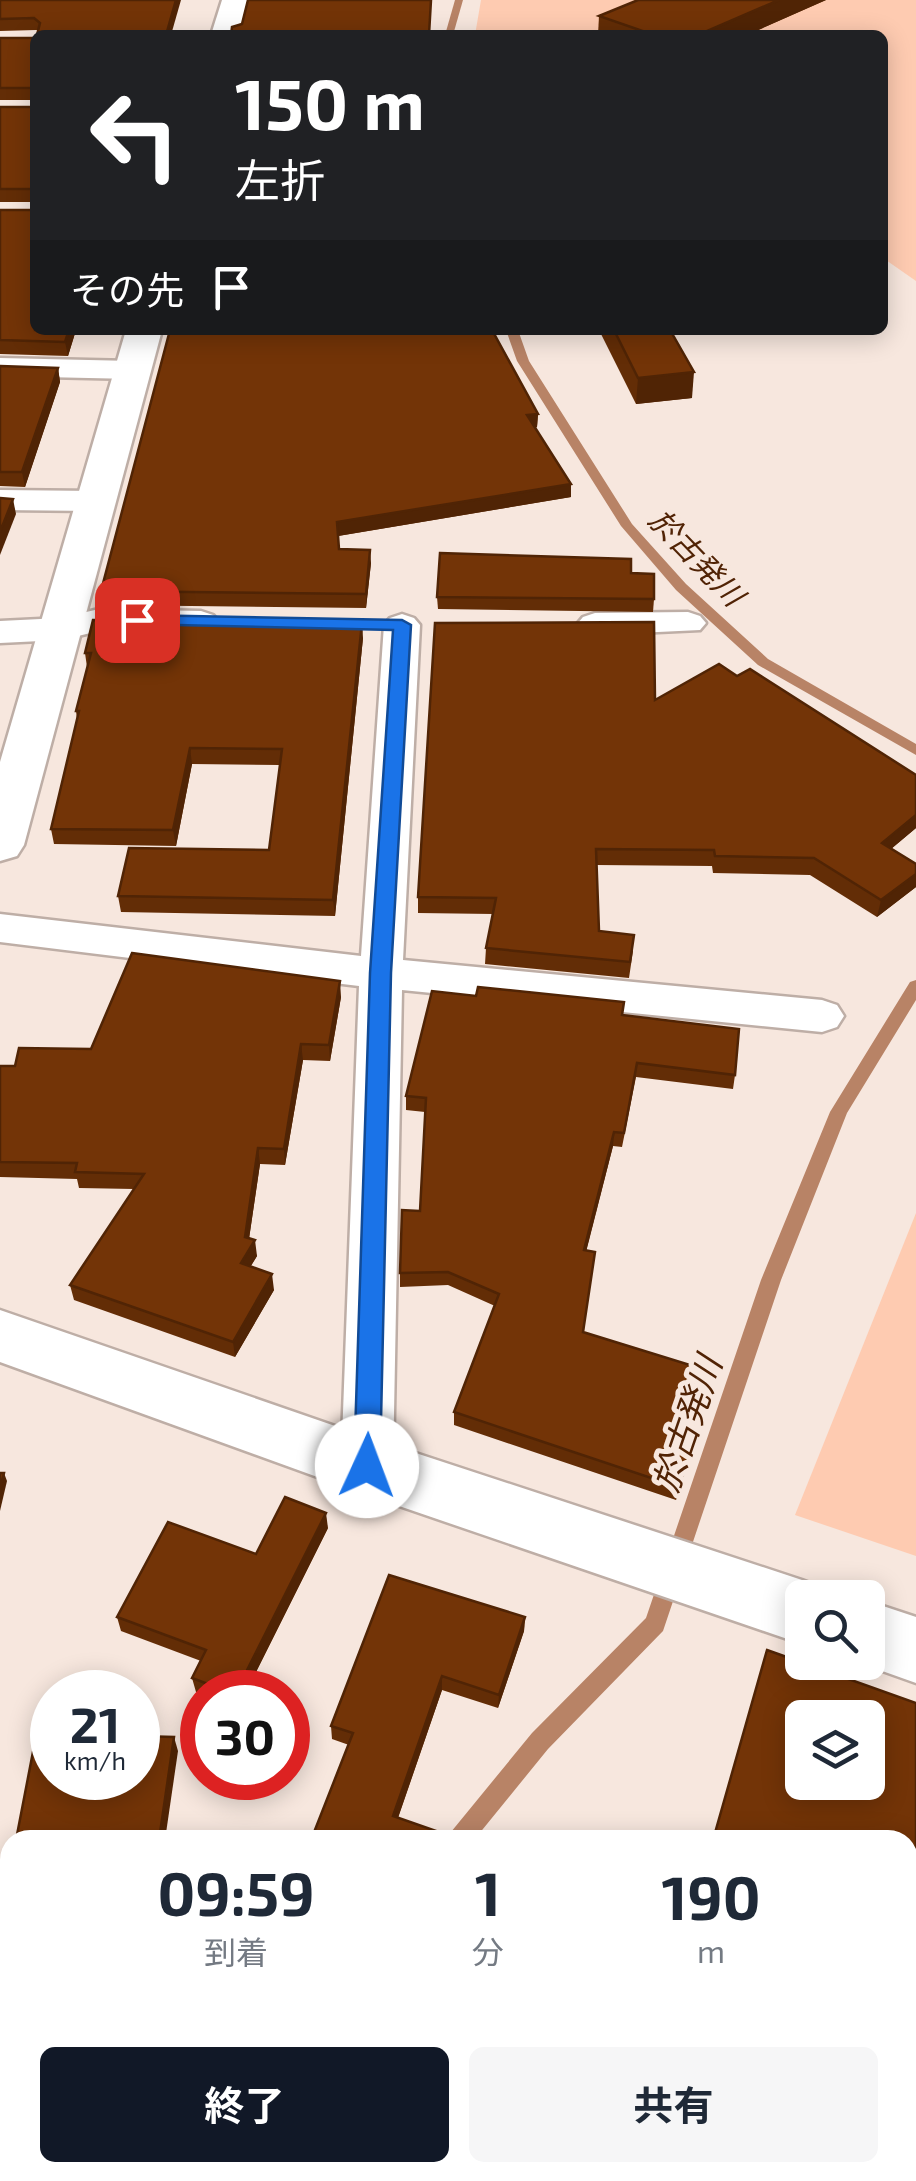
<!DOCTYPE html>
<html lang="ja">
<meta charset="utf-8">
<style>
:root{--surface:#fff;--page:#f6f6f7;--text:#1f2937;--muted:#747a83;--accent:#111827}
body{margin:0;font-family:"Exo 2","Noto Sans JP",sans-serif;background:var(--page);color:var(--text);height:100vh;display:flex;flex-direction:column;font-size:38px;white-space:nowrap}
*{box-sizing:border-box;margin:0}
p{font-size:32px;color:var(--muted)}
.icon{flex:none;width:55px;height:55px;fill:none;stroke:currentColor;stroke-width:2;stroke-linecap:round;stroke-linejoin:round}
.map{position:relative;flex:1;overflow:hidden}
.side{position:absolute;left:0px;top:1830px;width:918px;height:352px;display:flex;flex-direction:column;background:var(--surface);border-radius:30px 30px 0 0;box-shadow:0 5px 25px #0003}
.side>*{flex:none}
.guide{position:absolute;left:30px;top:30px;width:858px;height:305px;border-radius:15px;box-shadow:0 5px 25px #0003;background:#202124;color:#fff;overflow:hidden}
.buttons{position:absolute;left:785px;top:1580px;display:grid;gap:20px}
.buttons a{display:grid;place-items:center;width:100px;height:100px;border-radius:15px;background:var(--surface);box-shadow:0 5px 25px #0003;font-size:50px}
.speed{position:absolute;left:30px;top:1670px;display:flex;gap:20px;font-size:50px;font-weight:700;text-align:center}
.speed>*{display:grid;place-content:center;width:130px;height:130px;border-radius:50%;background:var(--surface);box-shadow:0 5px 25px #0003;line-height:1}
.speed small{font-size:25px;font-weight:400}
.speed .limit{border:15px solid #d22;background:#fff;color:#111}
.pin{position:absolute;display:grid;place-items:center;width:85px;height:85px;color:#fff;margin:-42px;border-radius:20px;box-shadow:0 5px 15px #0006}
.me{position:absolute;width:110px;margin:-55px;rotate:2deg;stroke-linejoin:round;filter:drop-shadow(0 0 8px #0008)}
.turn{display:flex;align-items:center;gap:35px;height:210px;padding:0 40px;font-size:45px}
.turn .icon{width:130px;height:130px;stroke-width:2.5}
.turn b{display:block;font-size:70px;line-height:85px}
.then{display:flex;align-items:center;height:95px;padding:0 40px;background:#0003;gap:20px;font-size:38px}
.eta{display:flex;justify-content:space-evenly;align-items:center;height:170px;text-align:center}
.eta b{font-size:60px;font-weight:700;line-height:70px}
.cta{display:flex;gap:20px;margin-top:auto;padding:20px 40px}
.cta a{flex:1;height:115px;border-radius:15px;background:var(--accent);color:#fff;font-size:40px;font-weight:700;line-height:115px;text-align:center}
.cta a+a{background:var(--page);color:var(--text)}
.map>svg:first-child{display:block}
.green{fill:#fecbb1}
.lines{fill:none;stroke-linecap:round;stroke-linejoin:round}
.stream{fill:#b88366;fill-rule:evenodd}
.street-casing{stroke:#beaea6;stroke-width:5}
.secondary-casing{stroke:#beaea6;stroke-width:5}
.street{fill:#fff;fill-rule:evenodd}
.secondary{fill:#fff;fill-rule:evenodd}
.wall{fill:#632d06}
.shaded-wall{fill:#502405}
.building{fill:#733407;stroke:#502405;stroke-width:2.5;fill-rule:evenodd}
.route{fill:#1a73e8;stroke:#114b97;stroke-width:2.5}
.labels{text-anchor:middle;stroke-width:10;stroke-linejoin:round;paint-order:stroke}
.far-water-label{font-size:30px;font-style:italic;fill:#512305;stroke:#f7e7de}
.water-label{font-size:35px;font-style:italic;fill:#512305;stroke:#f7e7de}
</style>
<div class="map">
<svg width="916" height="2181" viewBox="0 0 916 2181">
<rect width="100%" height="100%" fill="#f7e7de"/>
<g class="green">
<path d="M481,0H916V281L883,258L882,35H475Z"/>
<path d="M916,1213V1556L795,1515Z"/>
</g>
<g class="lines">
<g class="stream">
<path d="M455,0H463L453,35H445Z"/>
<path d="M506,330H518L529,361L632,524L686,584L768,659L916,744V755L758,665L676,590L621,526L517,361Z"/>
<path d="M916,980V1000L847,1113L781,1280L663,1631L548,1749L474,1840H447L451,1832L532,1733L646,1618L761,1280L830,1112L910,982Z"/>
</g>
<defs>
<g id="street">
<path d="M0,358L133,361L144,364L148,370L144,376L133,379L0,376Z"/>
<path d="M0,490L96,491L108,494L112,501L108,508L96,511L0,510Z"/>
<path d="M99,609L201,611L213,615L219,622L213,629L201,633L99,631L61,640L0,643V621L61,618Z"/>
<path d="M688,612L700,616L706,623L700,630L595,635L583,631L577,624L583,617L595,613Z"/>
<path d="M402,614L414,618L420,625L403,960L822,1000L837,1005L844,1016L837,1027L822,1032L402,990L393,1466L386,1483L367,1490L348,1483L341,1466L359,986L0,942V914L361,956L384,625L390,618Z"/>
</g>
<g id="secondary">
<path d="M222,0H248L239,35H211Z"/>
<path d="M126,330H162L24,845L17,856L0,861V762Z"/>
<path d="M0,1310L367,1437L802,1580L826,1589L830,1598H802V1644L367,1495L0,1362Z"/>
<path d="M868,1601L916,1617V1683L857,1662H868Z"/>
</g>
</defs>
<use href="#street" class="street-casing"/>
<use href="#secondary" class="secondary-casing"/>
<use href="#street" class="street"/>
<use href="#secondary" class="secondary"/>
</g>
<g class="wall">
<path d="M0,0L171,35L36,30L0,31Z"/>
<path d="M638,0H826L747,35H598L599,16Z"/>
<rect x="0" y="38" width="35" height="62"/>
<rect x="0" y="107" width="35" height="95"/>
<path d="M0,210L35,330H76L68,356L0,354Z"/>
<path d="M599,330H713L672,334L692,398L636,404Z"/>
<path d="M0,366L58,368L60,382L25,487L0,486Z"/>
<path d="M538,414L537,427L535,428L571,484V497L338,536L339,549L371,563L366,608L103,605L101,591Z"/>
<path d="M437,597L654,599L653,612L438,609Z"/>
<path d="M363,638L335,916L121,912L118,896L269,850L280,765L192,764L176,846L54,844L51,829L77,719L76,711L87,667L85,653Z"/>
<path d="M737,676L916,775V828L891,849L916,864V887L877,917L810,875L713,873L712,866L596,865L599,931L633,951L629,978L485,964L486,948L493,914L418,913V897L655,700Z"/>
<path d="M341,997L330,1061L303,1060L285,1165L260,1164L249,1239L257,1256L250,1267L274,1290L235,1357L74,1300L70,1285L134,1189L79,1188L77,1179L0,1177V1066H15Z"/>
<path d="M623,1015L735,1075L733,1089L636,1077L622,1147L613,1146L586,1251L584,1333L716,1373L713,1386L676,1500L454,1425V1412L495,1306L448,1285L400,1287V1273L420,1211L425,1112L406,1110V1096Z"/>
<path d="M328,1528L246,1692H202V1694L196,1692L192,1678L201,1661L121,1631L117,1617L256,1554Z"/>
<path d="M525,1617L524,1631L498,1708L442,1690L398,1818L439,1832V1840H311L349,1745L332,1739L331,1726Z"/>
<path d="M10,1872V1992L0,1991V1923Z"/>
</g>
<g class="shaded-wall">
<path d="M176,0H181L171,35H166Z"/>
<path d="M779,0H826L747,35H698Z"/>
<path d="M69,330H76L68,356L65,342Z"/>
<path d="M58,368L60,382L25,487L22,472Z"/>
<path d="M694,372L692,398L636,404L638,378Z"/>
<path d="M538,414L537,427L526,429L527,415Z"/>
<path d="M571,484V497L338,536L337,522Z"/>
<path d="M13,499L16,514L0,555V532Z"/>
<path d="M370,550L371,563L366,608V594Z"/>
<path d="M362,623L363,638L335,916L333,900Z"/>
<path d="M190,748L192,764L176,846L173,830Z"/>
<path d="M916,815V828L879,859L882,843Z"/>
<path d="M916,874V887L877,917L881,900Z"/>
<path d="M340,981L341,997L330,1061L329,1045Z"/>
<path d="M301,1044L303,1060L285,1165L284,1149Z"/>
<path d="M614,1132L613,1146L583,1264L584,1250Z"/>
<path d="M258,1148L260,1164L247,1252L255,1240L257,1256L243,1279L241,1263Z"/>
<path d="M272,1274L274,1290L235,1357L233,1342Z"/>
<path d="M716,1373L713,1386L676,1500L678,1487Z"/>
<path d="M4,1473L7,1481L0,1511V1490Z"/>
<path d="M326,1513L328,1528L246,1692H236Z"/>
<path d="M525,1617L524,1631L498,1708L499,1695Z"/>
<path d="M442,1676V1690L394,1829L393,1816Z"/>
<path d="M174,1737L178,1751L165,1840H159Z"/>
</g>
<g class="building">
<path d="M0,0H176L166,35H37L40,23L34,18L0,19Z"/>
<path d="M248,0H431L429,35H231L232,27L242,24Z"/>
<path d="M638,0H779L698,35H654L599,16Z"/>
<rect x="0" y="38" width="35" height="50"/>
<rect x="0" y="107" width="35" height="82"/>
<path d="M0,210H35V330H69L65,342L0,340Z"/>
<path d="M170,330H492L538,414L527,415L571,484L337,522L339,549L370,550L366,594L101,591Z"/>
<path d="M614,330H670L694,372L638,378Z"/>
<path d="M0,366L58,368L22,472H0Z"/>
<path d="M0,498L13,499L0,532Z"/>
<path d="M440,553L631,559V573L654,574V599L437,597Z"/>
<path d="M93,620L362,623L333,900L118,896L129,848L269,850L282,749L190,748L173,830L51,829L79,711H76L91,653H85Z"/>
<path d="M654,622L655,700L719,664L737,676L750,669L916,775V815L882,843L916,864V874L881,900L814,858L715,856L714,850L596,849L599,931L634,935L630,962L486,948L496,898L418,897L435,623Z"/>
<path d="M132,953L340,981L329,1045L301,1044L284,1149L258,1148L245,1237L255,1240L241,1263L272,1274L233,1342L70,1285L144,1174L75,1172L77,1163L0,1162V1066H15L19,1048L91,1049Z"/>
<path d="M478,987L624,1002L622,1015L739,1029L735,1075L637,1063L624,1133L614,1132L584,1250L595,1252L583,1332L716,1373L678,1487L454,1412L499,1294L448,1272L400,1273L402,1210L420,1211L426,1098L406,1096L432,991L476,996Z"/>
<path d="M0,1473H4L0,1490Z"/>
<path d="M285,1497L326,1513L236,1692H229L192,1678L206,1650L117,1617L168,1522L256,1554Z"/>
<path d="M389,1575L525,1617L499,1695L442,1676L393,1816L439,1832L436,1840H311L353,1733L331,1726Z"/>
<path d="M767,1650L916,1703V2181H653L655,2172H908V1840H713ZM802,1718H868V1782H802Z"/>
<path d="M37,1731L52,1732V1778H138V1736L174,1737L159,1840H16Z"/>
<path d="M10,1872V1981L0,1980V1923Z"/>
<path d="M267,2172H347L344,2181H265Z"/>
</g>
<path class="route" d="M137,615L402,620L411,625L391,973L380,1466L376,1474L367,1478L358,1474L354,1466L370,973L393,630L131,624V617Z"/>
<g class="labels">
<g class="far-water-label">
<text transform="translate(696 558) rotate(46)" y="10">於古発川</text>
</g>
<g class="water-label">
<text transform="translate(688 1424) rotate(-71)" y="12">於古発川</text>
</g>
</g>
</svg>
<div class="buttons">
<a><svg class="icon" aria-label="search" viewBox="0 0 24 24"><circle cx="10" cy="10" r="6"/><path d="M15 15l6 6"/></svg></a>
<a><svg class="icon" aria-label="layers" viewBox="0 0 24 24"><path d="M12 4l9 5-9 5-9-5zM3 14l9 5 9-5"/></svg></a>
</div>
<div class="speed"><div>21<small>km/h</small></div><div class="limit">30</div></div>
<div class="pin" style="left:137px;top:620px;background:#d93025"><svg class="icon" aria-label="arrive" viewBox="0 0 24 24"><path d="M6 21V4h12l-3 4 3 4H6"/></svg></div>
<svg class="me" style="left:367px;top:1466px" viewBox="-20 -20 40 40"><circle r="19" fill="#fff"/><path d="M0-13L10 11 0 6-10 11z" fill="#1a73e8"/></svg>
<div class="guide">
<div class="turn"><svg class="icon" aria-label="left" viewBox="0 0 24 24"><path d="M17 20v-9H6M10 6l-5 5 5 5"/></svg><div><b>150 m</b>左折</div></div>
<div class="then">その先<svg class="icon" aria-label="arrive" viewBox="0 0 24 24"><path d="M6 21V4h12l-3 4 3 4H6"/></svg></div>
</div>
<section class="side">
<div class="eta">
<div><b>09:59</b><p>到着</p></div>
<div><b>1</b><p>分</p></div>
<div><b>190</b><p>m</p></div>
</div>
<div class="cta"><a>終了</a><a>共有</a></div>
</section>
</div>
